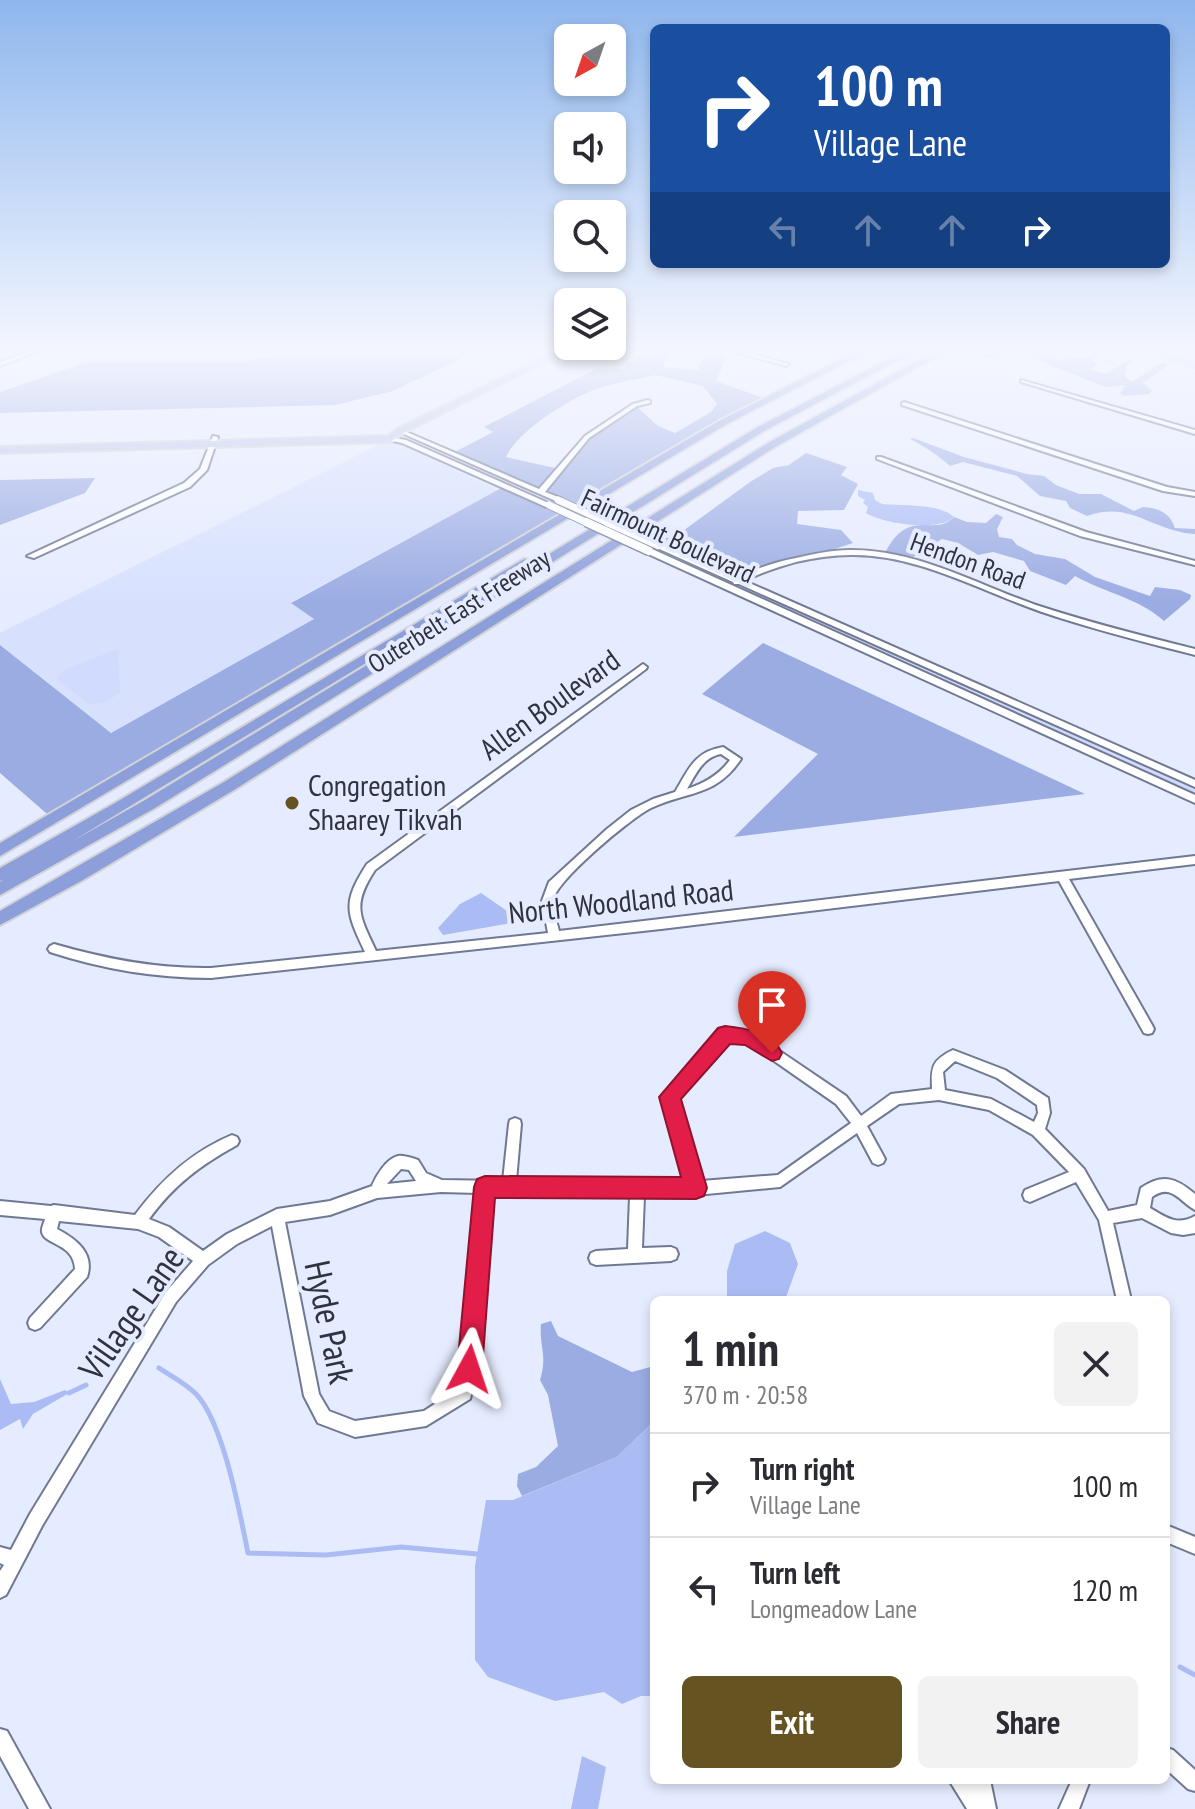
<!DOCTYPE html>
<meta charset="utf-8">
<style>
:root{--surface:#fff;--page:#f2f2f3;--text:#2b2b33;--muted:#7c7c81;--line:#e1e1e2;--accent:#655422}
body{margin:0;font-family:"PT Sans Narrow",sans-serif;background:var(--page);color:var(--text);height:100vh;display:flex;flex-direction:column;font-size:30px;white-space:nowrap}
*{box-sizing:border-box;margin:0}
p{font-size:26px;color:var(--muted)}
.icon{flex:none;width:44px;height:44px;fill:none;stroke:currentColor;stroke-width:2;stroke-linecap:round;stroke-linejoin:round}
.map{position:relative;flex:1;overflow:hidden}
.drawer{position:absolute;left:650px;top:1296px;width:520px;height:488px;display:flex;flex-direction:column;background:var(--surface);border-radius:12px;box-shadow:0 4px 12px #0003}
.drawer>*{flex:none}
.top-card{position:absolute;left:650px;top:24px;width:520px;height:244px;border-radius:12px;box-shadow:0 4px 12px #0003;background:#1a4fa0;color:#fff;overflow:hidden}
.needle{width:52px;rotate:220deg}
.buttons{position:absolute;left:554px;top:24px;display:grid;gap:16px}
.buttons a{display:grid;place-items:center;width:72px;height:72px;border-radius:12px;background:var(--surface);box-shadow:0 4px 12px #0003;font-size:40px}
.pin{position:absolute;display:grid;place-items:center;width:68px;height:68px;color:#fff;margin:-82px -34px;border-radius:50% 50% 50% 0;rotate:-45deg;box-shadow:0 0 8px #0007}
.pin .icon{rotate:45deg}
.me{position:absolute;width:88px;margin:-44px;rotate:5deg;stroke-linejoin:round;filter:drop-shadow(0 0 6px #0008)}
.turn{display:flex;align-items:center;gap:28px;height:168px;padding:0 32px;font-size:36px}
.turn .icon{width:104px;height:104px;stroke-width:2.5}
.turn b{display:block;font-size:56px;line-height:68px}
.lanes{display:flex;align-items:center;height:76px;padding:0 32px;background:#0003;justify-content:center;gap:40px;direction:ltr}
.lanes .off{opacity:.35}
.round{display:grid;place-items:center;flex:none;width:84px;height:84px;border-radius:12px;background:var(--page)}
.summary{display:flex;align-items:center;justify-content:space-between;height:136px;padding:0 32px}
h1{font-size:48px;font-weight:600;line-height:60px}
.primary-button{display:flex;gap:16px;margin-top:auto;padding:16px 32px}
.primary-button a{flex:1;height:92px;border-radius:12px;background:var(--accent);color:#fff;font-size:32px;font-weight:600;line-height:92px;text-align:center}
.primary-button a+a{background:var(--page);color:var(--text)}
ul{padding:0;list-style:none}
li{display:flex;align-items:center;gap:24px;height:104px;padding:0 32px;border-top:2px solid var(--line)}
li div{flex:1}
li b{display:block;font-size:30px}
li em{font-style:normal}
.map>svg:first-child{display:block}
.built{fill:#d7e1fe}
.green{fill:#d0dbfd}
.forest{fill:#9bace3;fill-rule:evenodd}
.water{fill:#abbcf4}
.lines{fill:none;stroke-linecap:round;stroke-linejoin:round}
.stream-far1{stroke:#abbcf4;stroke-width:2}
.stream{stroke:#abbcf4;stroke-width:5}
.minor-casing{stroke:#707993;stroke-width:4}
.major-casing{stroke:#d1d2d5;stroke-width:4}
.highway-casing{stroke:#d1d2d5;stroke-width:4}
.minor{fill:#fff;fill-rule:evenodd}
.major{fill:#bbc5e9;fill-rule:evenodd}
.highway{fill:#8d9fdb;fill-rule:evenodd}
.minor-bridge-far1-casing{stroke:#707993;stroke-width:9;stroke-linecap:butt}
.minor-bridge-casing{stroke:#707993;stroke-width:11;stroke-linecap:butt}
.minor-bridge-far1{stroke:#fff;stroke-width:7}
.minor-bridge{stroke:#fff;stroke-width:8}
.route{fill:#e11d48;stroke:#92132f;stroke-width:2}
.poi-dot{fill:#655422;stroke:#e6ecff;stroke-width:3}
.labels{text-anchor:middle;stroke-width:8;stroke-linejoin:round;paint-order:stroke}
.far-street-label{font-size:26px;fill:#30333f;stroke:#e6ecff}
.street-label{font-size:30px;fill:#30333f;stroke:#e6ecff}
.poi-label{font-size:30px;fill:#30333f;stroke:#e6ecff;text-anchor:start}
.near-street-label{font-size:36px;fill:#30333f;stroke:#e6ecff}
</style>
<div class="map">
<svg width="1195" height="1809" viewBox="0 0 1195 1809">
<rect width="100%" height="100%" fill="#e6ecff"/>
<path class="built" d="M390,439L498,490L291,602L315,619L111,733L0,645V633Z"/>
<g class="green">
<path d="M748,586L1195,787V797L740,589Z"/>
<path d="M115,650L118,651L120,693L104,703L89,704L58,680V676L66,669Z"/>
</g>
<g class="forest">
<path d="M331,349H481L393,391L335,405L0,413V392L90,361H242Z"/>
<path d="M644,349H672L662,367L698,370L705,349H730L716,381L766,399L577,509L453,453L493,432L484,427L596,369H623ZM655,375L703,386L717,404L711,412L675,433L658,426L635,405L587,437L559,469L506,457C517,432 567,400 594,390C613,383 635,380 655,375Z"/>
<path d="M994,349H1064L1056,357L1058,360L1090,357L1096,364L1091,370L1106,374L1130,359L1133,360L1126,367L1125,376L1132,382L1163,362L1168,365L1143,383L1152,391L1149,394L1123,396L1120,393L1126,385L1107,387L1097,384L1022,353C1009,351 994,363 982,355Z"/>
<path d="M913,438L964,457L1027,474L1044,476L1056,485L1079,494H1101L1134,511L1143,507C1159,508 1170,513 1175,528L1195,529V534C1151,531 1131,500 1087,516L1070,508L1066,501L1040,496L1017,476L963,462L950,466C938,455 924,446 910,439Z"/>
<path d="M806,453L847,467L841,475L858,484L844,510L798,511L797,524L841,530L853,543L739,580L651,541L676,536L750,482L773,468L789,465Z"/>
<path d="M95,478L85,493L0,525V480Z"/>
<path d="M505,486L564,512L54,820L0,773V645L111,733L314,619L291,603Z"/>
<path d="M996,514L1003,517L997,529L999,537L1012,539L1017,545L1035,554L1065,559L1095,577L1150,596L1155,587L1180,590L1191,595L1190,599L1164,621C1139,598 1105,593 1075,576L1066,585L1030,571L1024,561L993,552L978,555L958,543L942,539L913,557L886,551C910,506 934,538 954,517L967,522L986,523Z"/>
<path d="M763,643L1085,794L734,837L818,754L702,694Z"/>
<path d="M551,1321L558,1336L632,1372L654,1366L652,1423L617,1457L522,1496L517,1486L518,1474L536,1467L558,1446L548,1395L540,1380C548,1355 539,1347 541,1324Z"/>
</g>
<g class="water">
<path d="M858,490L873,493L875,500L882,504C902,506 939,503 954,517C940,532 883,524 866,513L868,507L863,503L865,500L858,496Z"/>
<path d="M481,893L516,917L512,923L443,935L438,928L460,904Z"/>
<path d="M765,1231L790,1243L798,1264L785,1300H727V1271L735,1244Z"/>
<path d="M0,1379L11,1404L34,1402L65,1390L69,1393L33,1414L23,1429L20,1419L0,1430Z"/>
<path d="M654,1392V1696H641L622,1704L604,1692L555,1701L488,1677L475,1660V1566L486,1500H513L617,1457L652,1423Z"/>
<path d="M582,1756L606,1767L598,1809H571Z"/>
</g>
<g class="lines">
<path class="stream-far1" d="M1064,349L1090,354L1121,367"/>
<g class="stream">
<path d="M159,1368C171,1376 185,1383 195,1393C223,1420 240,1514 248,1553L326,1555L401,1547L477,1554"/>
<path d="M69,1393L86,1385"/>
<path d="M1180,1667L1195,1675"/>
</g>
<defs>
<g id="minor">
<path d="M36,349H45L0,366V362Z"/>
<path d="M724,349H735L789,364L786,366Z"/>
<path d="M1021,380L1195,430V434L1021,382Z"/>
<path d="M648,400L650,401V403L637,406L589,438L545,492L561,498V502H558L397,431L402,430L539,489L585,436L633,404Z"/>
<path d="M904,402L1167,487L1195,492V496L1163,491L902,405V403Z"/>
<path d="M213,436L218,437L207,470L190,487L34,558L27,556L184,483L200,469Z"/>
<path d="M390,437L406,440L553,505L546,507L402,443L388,440V438Z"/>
<path d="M877,457H881L1086,532L1195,561V565L1080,536L877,459Z"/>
<path d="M655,543H661L738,578C756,568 776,562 796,558C814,554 831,550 850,550C915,549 976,584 1036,605C1088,622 1142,636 1195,649V655C1144,642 1092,629 1042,612C981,591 917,554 851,555C832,555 814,558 796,562C779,567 761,572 745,581L1195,780V787L739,584H734L733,582L655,547Z"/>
<path d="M646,549H652L1195,795V803L646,553Z"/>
<path d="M643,664L647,667L646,669L375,870C352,905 359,915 376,951L548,933L542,901L549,882L607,829L631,810L653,799L675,792C689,769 694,752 723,747L741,759C716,797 687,791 651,808C632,817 554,882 553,901C552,910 557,922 559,931L1195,856V864L1069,879L1152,1025L1154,1029L1152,1033L1148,1034L1144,1033L1059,881L661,929L211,978C156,978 102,969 50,952L48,949L50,946L54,944C106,959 157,969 211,968L365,952C346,912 342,903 367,864ZM721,754L730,760C719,775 705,783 687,789C696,774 703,757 721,754Z"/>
<path d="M725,1030L753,1033L846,1096L861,1116L891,1094L932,1089C931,1067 932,1060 953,1050L1005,1070L1048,1098L1050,1113L1045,1129L1084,1169L1108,1211L1137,1205L1141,1188C1163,1173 1176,1178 1195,1194V1210C1179,1201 1171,1183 1152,1197L1150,1208C1167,1218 1177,1226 1195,1216V1233L1183,1235L1171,1233L1142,1218L1113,1223L1131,1300H1117L1099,1220L1076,1182L1030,1202L1025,1200L1023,1195L1025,1190L1069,1172L1033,1135L989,1110L939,1100L899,1104L867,1126L885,1159L883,1163L878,1165L873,1163L857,1133L780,1187L675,1197L644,1196L642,1248L671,1247L676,1249L678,1254L676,1259L671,1261L596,1265L591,1263L589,1258L591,1253L596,1251L628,1249L630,1196L491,1193L481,1296V1352L470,1399L426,1426L355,1437L318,1423L304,1396L272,1226L237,1244L208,1265L176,1302L42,1526L6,1595L0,1598V1571L4,1565L0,1563V1547L11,1550L30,1514L166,1292L193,1261L159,1237L138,1229L59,1221L57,1229C76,1239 95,1253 87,1277L40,1328L35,1330L30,1328L28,1323L30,1318L75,1269C74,1243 44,1245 42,1232C41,1228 44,1224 45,1219L0,1215V1201L51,1206L54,1205L135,1215C161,1180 191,1152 232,1135L237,1137L239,1141L237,1145C199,1166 174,1185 149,1219L169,1227L203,1251L227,1234L277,1209L330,1201L372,1186C376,1176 386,1159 398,1156C404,1155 412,1158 418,1160L426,1173L442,1180L503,1181L509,1124L510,1120L515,1118L520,1120L521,1124L516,1181L688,1182L664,1097L721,1031ZM728,1040L747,1042L836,1104L851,1123L778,1175L701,1181L677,1098ZM955,1061L997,1078L1037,1105L1038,1113L1034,1122L991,1099L945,1090L943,1072ZM401,1169L409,1170L416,1181L387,1184ZM441,1192L478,1193L467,1296L465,1352L458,1389L424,1411L355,1421L329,1411L319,1394L285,1222L330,1215L377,1198Z"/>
<path d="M1166,1525L1195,1537V1554L1166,1542Z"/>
<path d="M0,1729L7,1731L50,1809H29L0,1756Z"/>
<path d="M1166,1748L1173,1750L1195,1770V1791L1188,1789L1166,1769Z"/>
<path d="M949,1780H970L972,1784V1780H990L996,1809H967Z"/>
<path d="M1072,1780H1090L1079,1809H1059Z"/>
</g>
<g id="major">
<path d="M561,349H571L403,433L390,442L0,453V447L388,436L397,429Z"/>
<path d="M1135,349H1148L1195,363V367Z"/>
</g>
<g id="highway">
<path d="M861,349H872L725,425L0,856V843L719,421Z"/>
<path d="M908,349H919L764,431L155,808L0,895V882L3,880L0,881V868L115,803L524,559L534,561L71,842L145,800L758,427Z"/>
<path d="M939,349H950L775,447L234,790L83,880L0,925V911L224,782L768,443Z"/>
</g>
</defs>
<use href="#minor" class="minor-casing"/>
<use href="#major" class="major-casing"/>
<use href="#highway" class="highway-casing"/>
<use href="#minor" class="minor"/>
<use href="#major" class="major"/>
<use href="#highway" class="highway"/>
<defs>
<g id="minor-bridge-far1">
<path d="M558,500L611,524"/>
<path d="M549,505L590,524"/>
</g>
<g id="minor-bridge">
<path d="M586,522L649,551"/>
<path d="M607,522L658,545"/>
</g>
</defs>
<use href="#minor-bridge-far1" class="minor-bridge-far1-casing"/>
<use href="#minor-bridge" class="minor-bridge-casing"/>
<use href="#minor-bridge-far1" class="minor-bridge-far1"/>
<use href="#minor-bridge" class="minor-bridge"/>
</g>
<linearGradient id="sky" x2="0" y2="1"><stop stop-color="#8fb7ed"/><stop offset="0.58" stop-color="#f4f6ff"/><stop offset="1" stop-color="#f4f6ff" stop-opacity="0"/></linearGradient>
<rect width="1195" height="602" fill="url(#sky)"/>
<path class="route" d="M725,1026C745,1028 772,1032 782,1053L779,1059L772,1061L745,1045L730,1044L681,1099L707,1188L704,1196L696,1199L495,1198L482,1369L478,1378L469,1382L461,1378L457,1369L474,1187L477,1179L485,1176L681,1177L659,1097L718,1028Z"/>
<circle class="poi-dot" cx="292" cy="803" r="8"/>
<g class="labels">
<g class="far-street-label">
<text transform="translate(668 536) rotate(25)" y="9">Fairmount Boulevard</text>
<text transform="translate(968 561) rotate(20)" y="9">Hendon Road</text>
<text transform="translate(459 611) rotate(-32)" y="9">Outerbelt East Freeway</text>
</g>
<g class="street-label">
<text transform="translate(550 705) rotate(-36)" y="10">Allen Boulevard</text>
<text transform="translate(621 902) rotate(-6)" y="10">North Woodland Road</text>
</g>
<g class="poi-label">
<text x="308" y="796">Congregation<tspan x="308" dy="34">Shaarey Tikvah</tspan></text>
</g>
<g class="near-street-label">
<text transform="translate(131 1313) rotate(-55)" y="13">Village Lane</text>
<text transform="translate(330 1322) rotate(78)" y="13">Hyde Park</text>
</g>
</g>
</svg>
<div class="buttons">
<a><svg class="needle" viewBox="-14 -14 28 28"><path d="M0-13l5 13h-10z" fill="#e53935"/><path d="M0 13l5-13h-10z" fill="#7c7c81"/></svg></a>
<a><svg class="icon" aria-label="sound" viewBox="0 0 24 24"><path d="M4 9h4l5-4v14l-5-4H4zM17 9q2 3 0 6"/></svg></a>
<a><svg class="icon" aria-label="search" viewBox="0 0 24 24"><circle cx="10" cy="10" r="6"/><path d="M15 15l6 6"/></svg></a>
<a><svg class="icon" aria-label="layers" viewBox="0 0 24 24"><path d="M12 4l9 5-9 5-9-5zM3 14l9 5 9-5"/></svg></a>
</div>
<div class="pin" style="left:772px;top:1053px;background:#d93025"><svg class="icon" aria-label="arrive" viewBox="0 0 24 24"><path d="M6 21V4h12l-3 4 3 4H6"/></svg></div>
<svg class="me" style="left:469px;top:1369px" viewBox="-20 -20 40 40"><path d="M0-17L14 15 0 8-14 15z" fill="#e11d48" stroke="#fff" stroke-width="4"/></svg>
<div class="top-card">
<div class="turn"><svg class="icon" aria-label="right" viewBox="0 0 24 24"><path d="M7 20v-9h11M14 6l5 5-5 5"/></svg><div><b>100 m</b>Village Lane</div></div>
<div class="lanes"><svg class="icon off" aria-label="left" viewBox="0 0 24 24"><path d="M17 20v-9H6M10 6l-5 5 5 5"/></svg><svg class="icon off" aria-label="ahead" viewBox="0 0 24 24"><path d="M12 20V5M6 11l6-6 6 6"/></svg><svg class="icon off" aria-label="ahead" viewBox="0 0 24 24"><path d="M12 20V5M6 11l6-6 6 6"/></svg><svg class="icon" aria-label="right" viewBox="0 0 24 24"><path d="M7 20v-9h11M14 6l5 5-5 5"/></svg></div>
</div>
<section class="drawer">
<div class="summary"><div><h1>1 min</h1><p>370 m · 20:58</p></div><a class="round"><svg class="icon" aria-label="close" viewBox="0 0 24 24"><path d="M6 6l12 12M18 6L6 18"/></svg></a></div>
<ul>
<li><svg class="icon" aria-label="right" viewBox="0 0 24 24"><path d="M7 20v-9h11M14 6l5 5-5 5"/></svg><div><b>Turn right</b><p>Village Lane</p></div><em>100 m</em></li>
<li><svg class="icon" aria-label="left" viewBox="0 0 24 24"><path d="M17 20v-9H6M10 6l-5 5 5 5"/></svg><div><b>Turn left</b><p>Longmeadow Lane</p></div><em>120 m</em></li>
</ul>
<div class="primary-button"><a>Exit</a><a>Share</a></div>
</section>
</div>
